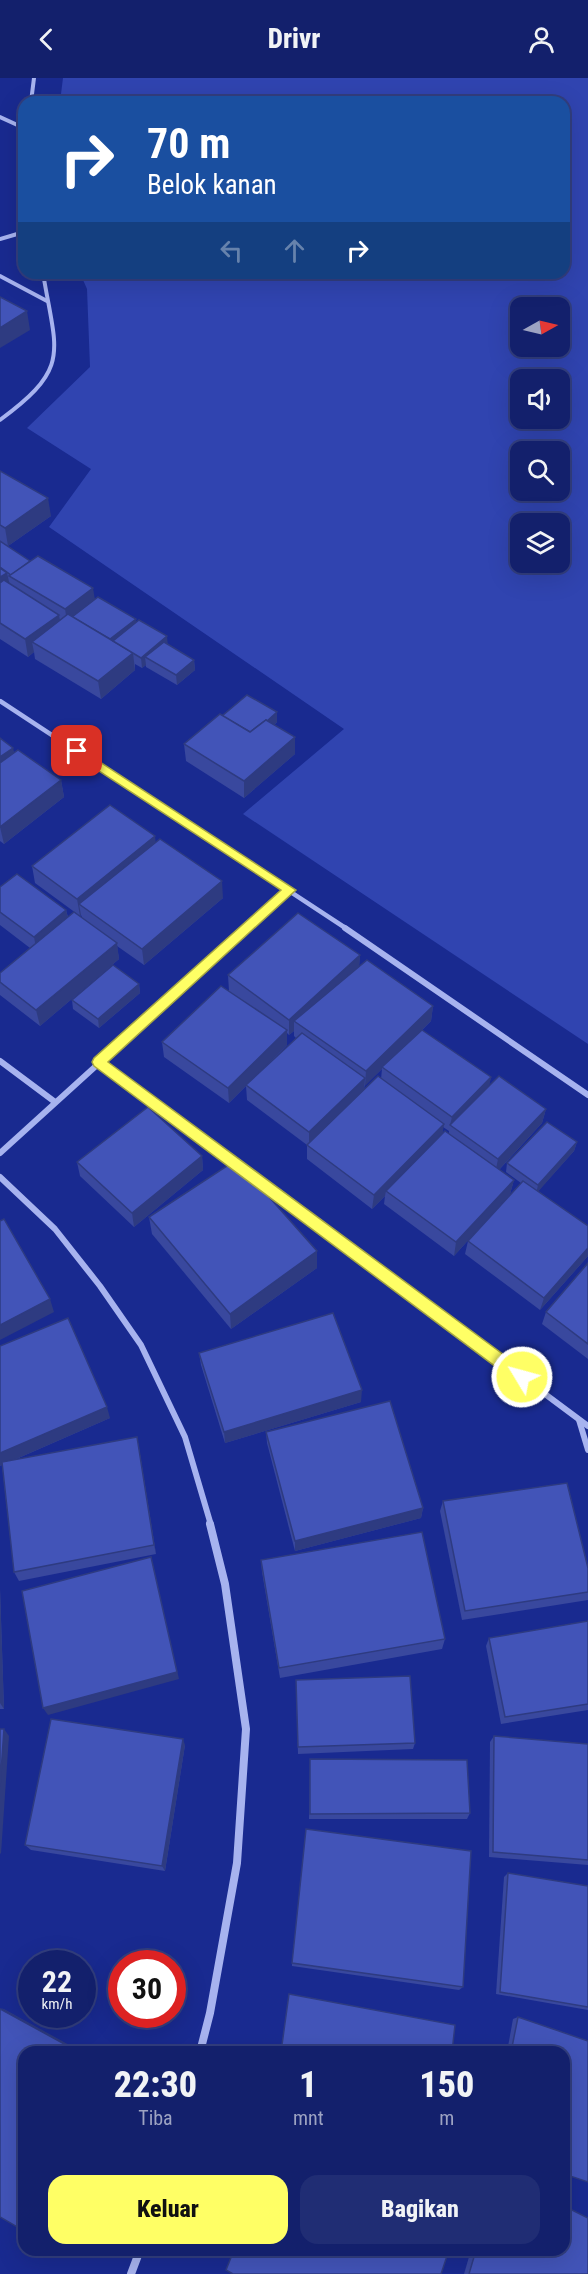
<!DOCTYPE html>
<html lang="id">
<style>
:root{--surface:#13206c;--page:#202d74;--text:#f1f3f6;--muted:#9da3c2;--line:#323e7f;--accent:#ffff65}
body{margin:0;font-family:"Roboto Condensed",sans-serif;background:var(--page);color:var(--text);height:100vh;display:flex;flex-direction:column;font-size:22px;white-space:nowrap}
*{box-sizing:border-box;margin:0}
p{font-size:20px;color:var(--muted)}
.icon{flex:none;width:33px;height:33px;fill:none;stroke:currentColor;stroke-width:2;stroke-linecap:round;stroke-linejoin:round}
.map{position:relative;flex:1;overflow:hidden}
.sheet{position:absolute;left:18px;top:1968px;width:552px;height:210px;display:flex;flex-direction:column;background:var(--surface);border-radius:18px;box-shadow:0 6px 24px #0002,0 0 0 2px var(--line)}
.sheet>*{flex:none}
.top-card{position:absolute;left:18px;top:18px;width:552px;height:183px;border-radius:18px;box-shadow:0 6px 24px #0002,0 0 0 2px var(--line);background:#1a4fa0;color:#fff;overflow:hidden}
.needle{width:39px;rotate:82deg}
.buttons{position:absolute;left:510px;top:219px;display:grid;gap:12px}
.buttons a{display:grid;place-items:center;width:60px;height:60px;border-radius:12px;background:var(--surface);box-shadow:0 6px 24px #0002,0 0 0 2px var(--line);font-size:30px}
.speed{position:absolute;left:18px;top:1872px;display:flex;gap:12px;font-size:30px;font-weight:700;text-align:center}
.speed>*{display:grid;place-content:center;width:78px;height:78px;border-radius:50%;background:var(--surface);box-shadow:0 6px 24px #0002,0 0 0 2px var(--line);line-height:1}
.speed small{font-size:15px;font-weight:400}
.speed .limit{border:9px solid #d22;background:#fff;color:#111}
.pin{position:absolute;display:grid;place-items:center;width:51px;height:51px;color:#fff;margin:-26px;border-radius:12px;box-shadow:0 3px 9px #0006}
.me{position:absolute;width:66px;margin:-33px;rotate:307deg;stroke-linejoin:round;filter:drop-shadow(0 0 4px #0008)}
.turn{display:flex;align-items:center;gap:21px;height:126px;padding:0 30px;font-size:27px}
.turn .icon{width:78px;height:78px;stroke-width:2.5}
.turn b{display:block;font-size:42px;line-height:51px}
.lanes{display:flex;align-items:center;height:57px;padding:0 30px;background:#0003;justify-content:center;gap:30px;direction:ltr}
.lanes .off{opacity:.35}
.eta{display:flex;justify-content:space-evenly;align-items:center;height:102px;text-align:center}
.eta b{font-size:36px;font-weight:800;line-height:42px}
.action{display:flex;gap:12px;margin-top:auto;padding:12px 30px}
.action a{flex:1;height:69px;border-radius:18px;background:var(--accent);color:#111;font-size:24px;font-weight:800;line-height:69px;text-align:center}
.action a+a{background:var(--page);color:var(--text)}
header{display:flex;justify-content:space-between;align-items:center;height:78px;padding:0 30px;background:var(--surface);font-size:27px;font-weight:800}
.map>svg:first-child{display:block}
.green{fill:#3044b0;fill-rule:evenodd}
.lines{fill:none;stroke-linecap:round;stroke-linejoin:round}
.minor-far3{stroke:#a7b3ef;stroke-width:4}
.minor-far2{stroke:#a7b3ef;stroke-width:4.5}
.minor-far1{stroke:#a7b3ef;stroke-width:6}
.minor{stroke:#a7b3ef;stroke-width:8}
.wall{fill:#39489e;fill-rule:evenodd}
.shaded-wall{fill:#2e3b81}
.building{fill:#4254b8;stroke:#2e3b81;stroke-width:1.5}
.route{fill:#ffff65;stroke:#a6a642;stroke-width:1.5}
</style>
<header><svg class="icon" aria-label="back" viewBox="0 0 24 24"><path d="M15 5l-7 7 7 7"/></svg>Drivr<svg class="icon" aria-label="person" viewBox="0 0 24 24"><circle cx="12" cy="8" r="4"/><path d="M4 21q1-7 8-7t8 7"/></svg></header>
<div class="map">
<svg width="588" height="2196" viewBox="0 0 588 2196">
<rect width="100%" height="100%" fill="#192a90"/>
<path class="green" d="M63,0H588V966L243,736L344,651L49,449L91,391L27,350L90,289L87,211L80,195H564V24H60ZM520,230H560V268H520ZM520,302H560V340H520ZM520,374H560V412H520ZM520,446H560V484H520Z"/>
<g class="lines">
<g class="minor-far3">
<path d="M31,24L34,0"/>
<path d="M0,39L24,50"/>
<path d="M0,161L24,154"/>
<path d="M0,198L47,223"/>
<path d="M0,342C72,289 56,275 43,195"/>
</g>
<g class="minor-far2">
<path d="M0,623L347,851"/>
<path d="M247,851L290,812"/>
</g>
<g class="minor-far1">
<path d="M345,850L588,1017"/>
<path d="M0,983L55,1024"/>
<path d="M99,984L588,1348"/>
<path d="M0,1075L248,850"/>
<path d="M0,1099L55,1151L100,1208L141,1267L185,1359L211,1447"/>
<path d="M579,1342L588,1372"/>
</g>
<g class="minor">
<path d="M200,1974L210,1935L237,1785L246,1651L225,1506L210,1446"/>
<path d="M131,2196L140,2172"/>
</g>
</g>
<g class="wall">
<path d="M0,393L51,438L8,468L0,463Z"/>
<path d="M0,463L30,483L136,545L168,567L194,582L195,592L177,607L146,589V587L142,590L135,586V592L101,621L35,581L34,574L28,579L0,561Z"/>
<path d="M222,638L277,644L274,647L295,659V676L244,720L186,683L184,666Z"/>
<path d="M0,660L14,674L61,702L64,719L4,766L0,763Z"/>
<path d="M156,764L223,820L144,887L117,868L119,881L40,948L0,917V895L30,870L0,847V809L66,832L68,839H82L81,837L80,838L35,805L32,788Z"/>
<path d="M360,877L359,888L433,928L431,943L422,952L491,999L489,1007L546,1031L542,1045L499,1092L514,1102L510,1116L454,1178L384,1126L385,1118L372,1131L307,1081V1067L247,1022L246,1008L229,1025L164,979L162,964L229,913L228,897ZM294,953V958L296,960L263,992L287,967V955L289,957ZM382,991L381,1001L364,1011L365,1007ZM443,1049L449,1053V1056L442,1055Z"/>
<path d="M139,906L140,915L99,950L73,931L72,922Z"/>
<path d="M577,1064L574,1073L538,1113L588,1148V1178L540,1232L465,1176L468,1163L521,1105L506,1094L507,1085Z"/>
<path d="M202,1078L203,1092L134,1149L80,1098L77,1084Z"/>
<path d="M149,1139L317,1190L231,1251L152,1156Z"/>
<path d="M588,1185V1281L542,1246L546,1234Z"/>
<path d="M0,1268L110,1340L14,1382L137,1359L139,1370L156,1476L19,1503L14,1494L2,1387L0,1388Z"/>
<path d="M199,1275L361,1324L225,1365L201,1287Z"/>
<path d="M266,1354L423,1430L421,1440L295,1473L267,1365Z"/>
<path d="M443,1423L588,1490V1522L462,1542L440,1433Z"/>
<path d="M261,1482L445,1561L442,1571L280,1600L262,1494Z"/>
<path d="M0,1511L4,1631H0Z"/>
<path d="M588,1543V1632L501,1646L486,1568L489,1560Z"/>
<path d="M296,1610L415,1665L413,1671L298,1676Z"/>
<path d="M494,1658L588,1666V1787L489,1779L490,1664Z"/>
<path d="M185,1667L165,1793L31,1772L25,1767Z"/>
<path d="M310,1681L470,1735L467,1741H309Z"/>
<path d="M508,1795L588,1808V1932L496,1916L504,1799Z"/>
<path d="M292,1885L463,1909L459,1912L292,1888Z"/>
<path d="M518,1939L564,1974H507L513,1941Z"/>
<path d="M471,2172H564L588,2196H464Z"/>
</g>
<g class="shaded-wall">
<path d="M27,233L30,252L0,270V250Z"/>
<path d="M48,420L51,438L8,468L5,450Z"/>
<path d="M7,495L11,512L0,520V499Z"/>
<path d="M93,510L96,528L68,549L65,531Z"/>
<path d="M59,537L62,554L32,564L34,574L28,579L25,561Z"/>
<path d="M136,541L137,551L118,566L106,564Z"/>
<path d="M167,558L168,569L145,579L146,587L142,590L141,580Z"/>
<path d="M133,575L135,592L101,621L98,603Z"/>
<path d="M194,582L195,592L177,607L176,597Z"/>
<path d="M277,634V644L250,668L249,658Z"/>
<path d="M295,659V676L244,720V703Z"/>
<path d="M13,670L17,687L0,699V679Z"/>
<path d="M61,702L64,719L4,766L0,749Z"/>
<path d="M155,758L157,775L79,826L81,837L80,838L77,821Z"/>
<path d="M222,803L223,820L144,887L142,871Z"/>
<path d="M66,832L70,848L37,875L34,859Z"/>
<path d="M117,865L119,881L40,948L36,932Z"/>
<path d="M360,877L359,893L294,943V953L289,957V942Z"/>
<path d="M139,906L140,915L99,950L98,941Z"/>
<path d="M433,928L431,943L383,990L382,989V991L365,1008L366,993Z"/>
<path d="M287,952V967L229,1025L228,1010Z"/>
<path d="M491,999L488,1014L450,1047L452,1039Z"/>
<path d="M365,1000L364,1015L309,1069V1054Z"/>
<path d="M546,1031L542,1045L495,1096L498,1081Z"/>
<path d="M444,1046L442,1060L386,1113L385,1118L372,1131L374,1117Z"/>
<path d="M577,1064L574,1073L536,1116L538,1107Z"/>
<path d="M202,1078L203,1092L134,1149L132,1135Z"/>
<path d="M514,1102L510,1116L454,1178L456,1164Z"/>
<path d="M588,1170V1178L540,1232L544,1220Z"/>
<path d="M317,1173V1190L231,1251L230,1236Z"/>
<path d="M50,1221L54,1234L0,1262V1247Z"/>
<path d="M362,1312L361,1324L225,1365L224,1354Z"/>
<path d="M107,1329L110,1340L0,1388V1375Z"/>
<path d="M137,1359L139,1370L156,1476L154,1467Z"/>
<path d="M423,1430L421,1440L295,1473V1463Z"/>
<path d="M151,1479L179,1601L48,1637L43,1630Z"/>
<path d="M0,1511L4,1631L0,1625Z"/>
<path d="M4,1651L9,1658L1,1776L0,1775V1709Z"/>
<path d="M183,1661L185,1667L165,1793L162,1788Z"/>
<path d="M0,1930L4,1931L82,1974H79Z"/>
</g>
<g class="building">
<path d="M0,219L27,233L0,250Z"/>
<path d="M0,393L48,420L5,450L0,447Z"/>
<path d="M0,463L30,483L11,497L0,489Z"/>
<path d="M38,478L93,510L65,531L9,498Z"/>
<path d="M0,490L7,495L0,499Z"/>
<path d="M4,502L59,537L25,561L0,545V505Z"/>
<path d="M98,519L136,541L110,561L72,539Z"/>
<path d="M68,536L133,575L98,603L32,564Z"/>
<path d="M139,542L167,558L141,580L113,563Z"/>
<path d="M164,564L194,582L176,597L145,579Z"/>
<path d="M247,617L277,634L267,643L266,642L250,654L222,638Z"/>
<path d="M220,636L250,654L266,642L295,659L244,703L184,666Z"/>
<path d="M0,660L13,670L0,679Z"/>
<path d="M18,672L61,702L0,749V685Z"/>
<path d="M110,727L155,758L77,821L32,788Z"/>
<path d="M160,761L222,803L142,871L79,826Z"/>
<path d="M17,796L66,832L34,859L0,834V809Z"/>
<path d="M74,834L117,865L36,932L0,904V895Z"/>
<path d="M298,835L360,877L289,942L228,897Z"/>
<path d="M367,882L433,928L366,993L294,943Z"/>
<path d="M113,887L139,906L98,941L72,922Z"/>
<path d="M221,908L287,952L228,1010L162,964Z"/>
<path d="M422,952L491,999L452,1039L382,989Z"/>
<path d="M302,955L365,1000L309,1054L246,1007Z"/>
<path d="M378,998L444,1046L374,1117L307,1067Z"/>
<path d="M499,998L546,1031L498,1081L450,1047Z"/>
<path d="M148,1029L202,1078L132,1135L77,1084Z"/>
<path d="M547,1044L577,1064L538,1107L507,1085Z"/>
<path d="M445,1053L514,1102L456,1164L386,1113Z"/>
<path d="M236,1082L317,1173L230,1236L149,1139Z"/>
<path d="M523,1103L588,1148V1170L544,1220L468,1163Z"/>
<path d="M4,1141L50,1221L0,1247V1143Z"/>
<path d="M588,1185V1266L546,1234Z"/>
<path d="M333,1235L362,1312L224,1354L199,1275Z"/>
<path d="M68,1240L107,1329L0,1375V1268Z"/>
<path d="M390,1323L423,1430L295,1463L266,1354Z"/>
<path d="M137,1359L154,1467L14,1494L2,1384Z"/>
<path d="M567,1405L588,1490V1514L465,1533L443,1423Z"/>
<path d="M422,1454L445,1561L279,1590L261,1482Z"/>
<path d="M151,1479L177,1594L43,1630L22,1513Z"/>
<path d="M588,1543V1626L505,1639L489,1560Z"/>
<path d="M410,1598L415,1665L298,1669L296,1602Z"/>
<path d="M51,1641L183,1661L162,1788L25,1767Z"/>
<path d="M0,1651H4L0,1709Z"/>
<path d="M494,1658L588,1666V1782L493,1774Z"/>
<path d="M310,1681L467,1682L470,1735L310,1736Z"/>
<path d="M306,1751L471,1773L463,1909L292,1885Z"/>
<path d="M508,1795L588,1808V1929L500,1914Z"/>
<path d="M289,1916L455,1947L452,1974H281Z"/>
<path d="M0,1931L79,1974H24V2153L0,2139Z"/>
<path d="M518,1939L588,1963V2104L564,2096V1974H511Z"/>
<path d="M564,2128L588,2140V2196H469L476,2172H564Z"/>
<path d="M234,2172H449L441,2196H233L226,2192Z"/>
</g>
<path class="route" d="M77,669L296,812L108,984L527,1294L529,1299L527,1304L522,1306L516,1304L94,988L92,984L94,980L281,812L73,676V670Z"/>
</svg>
<div class="buttons">
<a><svg class="needle" viewBox="-14 -14 28 28"><path d="M0-13l5 13h-10z" fill="#e53935"/><path d="M0 13l5-13h-10z" fill="#9da3c2"/></svg></a>
<a><svg class="icon" aria-label="sound" viewBox="0 0 24 24"><path d="M4 9h4l5-4v14l-5-4H4zM17 9q2 3 0 6"/></svg></a>
<a><svg class="icon" aria-label="search" viewBox="0 0 24 24"><circle cx="10" cy="10" r="6"/><path d="M15 15l6 6"/></svg></a>
<a><svg class="icon" aria-label="layers" viewBox="0 0 24 24"><path d="M12 4l9 5-9 5-9-5zM3 14l9 5 9-5"/></svg></a>
</div>
<div class="speed"><div>22<small>km/h</small></div><div class="limit">30</div></div>
<div class="pin" style="left:77px;top:673px;background:#d93025"><svg class="icon" aria-label="arrive" viewBox="0 0 24 24"><path d="M6 21V4h12l-3 4 3 4H6"/></svg></div>
<svg class="me" style="left:522px;top:1299px" viewBox="-20 -20 40 40"><circle r="17" fill="#ffff65" stroke="#fff" stroke-width="3"/><path d="M0-11L8 9 0 5-8 9z" fill="#fff"/></svg>
<div class="top-card">
<div class="turn"><svg class="icon" aria-label="right" viewBox="0 0 24 24"><path d="M7 20v-9h11M14 6l5 5-5 5"/></svg><div><b>70 m</b>Belok kanan</div></div>
<div class="lanes"><svg class="icon off" aria-label="left" viewBox="0 0 24 24"><path d="M17 20v-9H6M10 6l-5 5 5 5"/></svg><svg class="icon off" aria-label="ahead" viewBox="0 0 24 24"><path d="M12 20V5M6 11l6-6 6 6"/></svg><svg class="icon" aria-label="right" viewBox="0 0 24 24"><path d="M7 20v-9h11M14 6l5 5-5 5"/></svg></div>
</div>
<section class="sheet">
<div class="eta">
<div><b>22:30</b><p>Tiba</p></div>
<div><b>1</b><p>mnt</p></div>
<div><b>150</b><p>m</p></div>
</div>
<div class="action"><a>Keluar</a><a>Bagikan</a></div>
</section>
</div>
